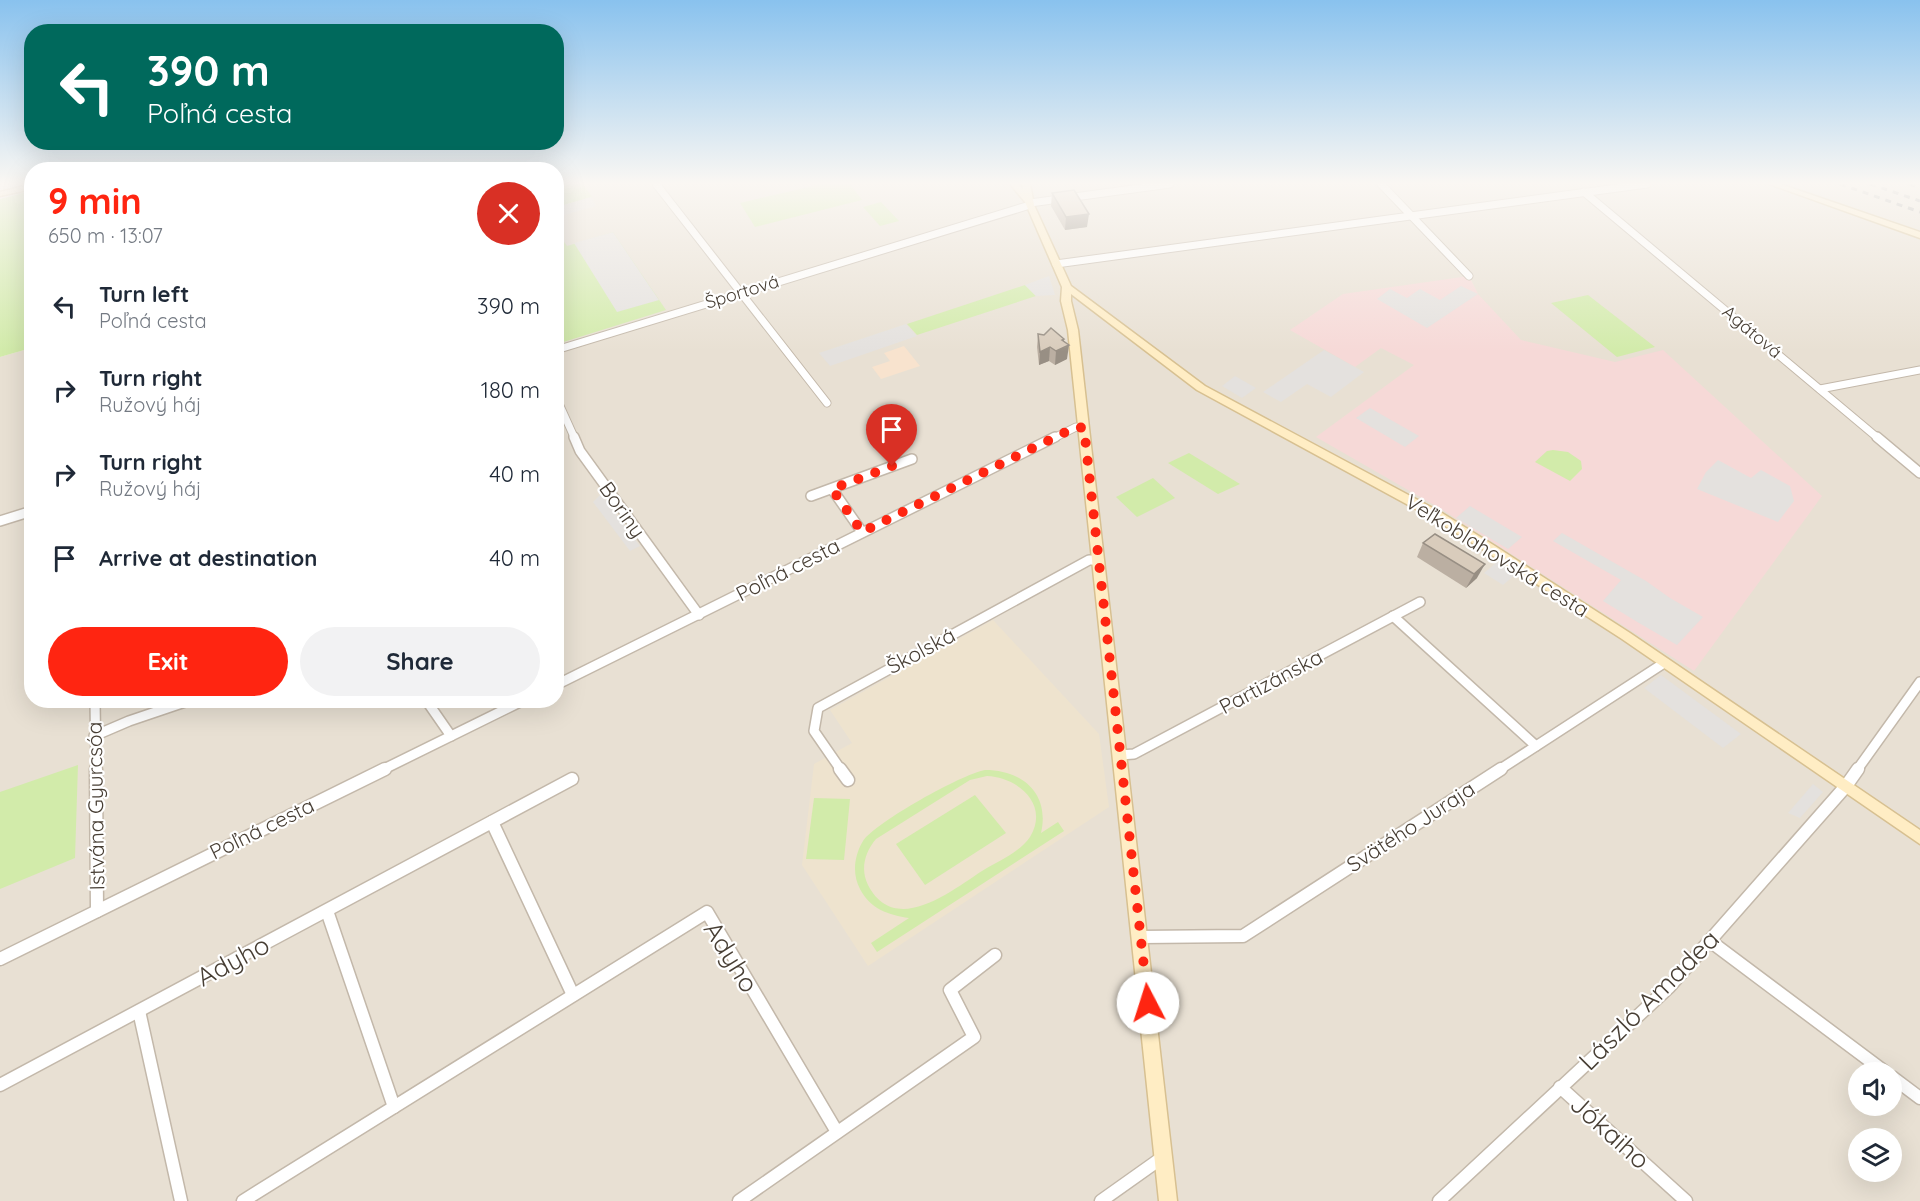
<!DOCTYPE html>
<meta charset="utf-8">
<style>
:root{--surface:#fff;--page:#f2f2f3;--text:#1f2937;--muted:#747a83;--accent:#ff2511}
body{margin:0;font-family:Quicksand,sans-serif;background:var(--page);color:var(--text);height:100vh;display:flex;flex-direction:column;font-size:22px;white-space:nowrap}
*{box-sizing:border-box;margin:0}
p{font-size:20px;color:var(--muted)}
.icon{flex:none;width:33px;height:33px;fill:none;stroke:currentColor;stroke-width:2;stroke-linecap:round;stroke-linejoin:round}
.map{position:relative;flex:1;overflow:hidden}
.sheet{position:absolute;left:24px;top:162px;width:540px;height:546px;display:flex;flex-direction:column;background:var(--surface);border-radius:24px;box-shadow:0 6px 24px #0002}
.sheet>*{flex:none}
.banner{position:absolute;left:24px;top:24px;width:540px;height:126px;border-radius:24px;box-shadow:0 6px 24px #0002;background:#00695c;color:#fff;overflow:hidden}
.tools{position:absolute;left:1848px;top:1062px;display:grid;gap:12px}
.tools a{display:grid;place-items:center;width:54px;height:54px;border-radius:50%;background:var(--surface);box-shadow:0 6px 24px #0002;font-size:30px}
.pin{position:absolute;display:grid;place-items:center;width:51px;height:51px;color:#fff;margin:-62px -26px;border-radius:50% 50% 50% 0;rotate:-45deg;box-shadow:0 0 6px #0007}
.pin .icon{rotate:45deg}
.me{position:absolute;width:66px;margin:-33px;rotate:355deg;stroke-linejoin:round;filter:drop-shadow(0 0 4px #0008)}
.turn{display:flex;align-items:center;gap:21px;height:126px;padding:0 24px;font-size:27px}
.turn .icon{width:78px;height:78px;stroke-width:2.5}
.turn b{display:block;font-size:42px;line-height:51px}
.round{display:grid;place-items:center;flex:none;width:63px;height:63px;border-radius:32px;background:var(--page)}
.overview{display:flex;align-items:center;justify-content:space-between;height:102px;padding:0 24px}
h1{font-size:36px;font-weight:800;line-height:45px;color:var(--accent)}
.action{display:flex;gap:12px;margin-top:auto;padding:12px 24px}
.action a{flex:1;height:69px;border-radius:36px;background:var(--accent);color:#fff;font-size:24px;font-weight:800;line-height:69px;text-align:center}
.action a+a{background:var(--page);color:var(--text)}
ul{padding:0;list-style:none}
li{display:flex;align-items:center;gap:18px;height:84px;padding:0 24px}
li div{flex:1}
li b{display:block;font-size:22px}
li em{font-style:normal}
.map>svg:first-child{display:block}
.residential{fill:#e8e0d3;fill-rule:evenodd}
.commercial{fill:#f8e3ce}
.education{fill:#eee3ce}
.medical{fill:#f6d9d7}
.green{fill:#d2ebaa;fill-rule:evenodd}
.parking{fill:#e4e1de}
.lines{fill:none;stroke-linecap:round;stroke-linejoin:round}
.street-far2-casing{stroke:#c3b8aa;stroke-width:9}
.street-far1-casing{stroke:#c3b8aa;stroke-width:12}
.street-casing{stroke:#c3b8aa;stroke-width:15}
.secondary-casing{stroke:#d7c091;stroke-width:3}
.street-far2{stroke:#fff;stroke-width:7}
.street-far1{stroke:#fff;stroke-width:9}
.street{stroke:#fff;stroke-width:12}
.secondary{fill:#ffedc4;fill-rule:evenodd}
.rail{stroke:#959595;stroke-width:3;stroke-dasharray:6 6;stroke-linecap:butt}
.wall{fill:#bbafa2}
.shaded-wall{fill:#988f84}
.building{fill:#d9ccbc;stroke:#988f84;stroke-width:1.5}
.route{stroke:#ff2511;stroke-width:10;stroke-dasharray:0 18}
.labels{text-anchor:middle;stroke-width:4.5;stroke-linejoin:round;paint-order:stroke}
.far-street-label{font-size:18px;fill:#473e34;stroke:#fff}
.street-label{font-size:21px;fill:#473e34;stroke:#fff}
.near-street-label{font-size:26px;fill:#473e34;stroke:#fff}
</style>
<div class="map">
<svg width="1920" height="1201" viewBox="0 0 1920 1201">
<rect width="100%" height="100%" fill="#f4eee5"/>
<path class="residential" d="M557,184H1920V1201H0V357L31,348L32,700H556ZM1858,1072H1892V1106H1858ZM1858,1138H1892V1172H1858Z"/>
<path class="commercial" d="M904,346L920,366L881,379L872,367L890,361L884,353Z"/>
<path class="education" d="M993,620L1099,734L1109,807L868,966L802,865L814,764L852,743L830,710Z"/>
<path class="medical" d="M1469,276L1478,294L1521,340L1615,362L1663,350L1822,496L1694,671L1441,509L1316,437L1414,365L1381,348L1355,367L1290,330L1343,294Z"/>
<g class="green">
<path d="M556,184H583L592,197L557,207Z"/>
<path d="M821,184H850L862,200L755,227L740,203Z"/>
<path d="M31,191V348L0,357V199Z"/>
<path d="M881,202L899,221L880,226L863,207Z"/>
<path d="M556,230L567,246L613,232L666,310L557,344Z"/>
<path d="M1025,285L1036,296L917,335L907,324Z"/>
<path d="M1588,295L1655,347L1617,357L1551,303Z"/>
<path d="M1553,450L1568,452L1581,461L1582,469L1570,481L1535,462L1547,451Z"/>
<path d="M1189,453L1240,484L1218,494L1168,463Z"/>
<path d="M1153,478L1175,498L1137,517L1116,497Z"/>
<path d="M78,765L75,858L0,889V792Z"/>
<path d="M985,770C1023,770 1050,794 1041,833L1058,822L1064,831L877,952L871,943L909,918C889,915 870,909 860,889C852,874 854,856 863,841C876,822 962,774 985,770ZM987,776C1017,777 1050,804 1030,837C1020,852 997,862 982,871C951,891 895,937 868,885C860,869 865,852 876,839L970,780Z"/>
<path d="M975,795L1006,833L925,885L896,844Z"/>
<path d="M814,798L850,799L844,860L806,859Z"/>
</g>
<g class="parking">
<path d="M591,197L596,206L557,217V207Z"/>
<path d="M613,232L659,300L617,312L574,243Z"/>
<path d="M1049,276L1055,295L1036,296L1025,285Z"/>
<path d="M1461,286L1478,294L1427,328L1377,299L1390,289L1407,298L1420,289L1440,300Z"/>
<path d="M906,324L917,336L830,366L819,353Z"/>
<path d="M1324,350L1364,372L1331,397L1307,384L1281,402L1263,392Z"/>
<path d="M1235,376L1256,388L1242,398L1222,386Z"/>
<path d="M1370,408L1419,436L1405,447L1356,418Z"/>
<path d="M1718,460L1751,478L1761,470L1790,486L1794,501L1778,522L1697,489L1706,472Z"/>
<path d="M601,494L640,546L630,551L593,502Z"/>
<path d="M1470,506L1522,537L1508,549L1456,518Z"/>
<path d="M1562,533L1646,581L1670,598L1703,617L1677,645L1639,623L1603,601L1621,580L1553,541Z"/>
<path d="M1497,562L1516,574L1503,585L1484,573Z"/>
<path d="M1661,675L1741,734L1723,748L1644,688Z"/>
<path d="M1813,784L1823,792L1800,818L1788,813Z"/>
</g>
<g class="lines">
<defs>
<g id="street-far2">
<path d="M656,184L827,403"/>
<path d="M1381,184L1469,276"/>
<path d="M1584,192L1879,439"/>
<path d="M1030,203L1170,184"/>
<path d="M1056,264L1647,184"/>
<path d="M556,350L1030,205"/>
<path d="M1820,389L1920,370"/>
<path d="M556,397L575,439"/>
<path d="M1052,439L1076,427L1084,428"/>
</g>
<g id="street-far1">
<path d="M574,437L580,451L699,615"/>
<path d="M1877,437L1920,473"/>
<path d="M832,489L862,532"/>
<path d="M811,496L912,459"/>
<path d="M0,521L32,511"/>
<path d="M1393,616L1536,746"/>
<path d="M556,685L1055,437"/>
<path d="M95,700L96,770"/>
<path d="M426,700L451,736"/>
<path d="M94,736L129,721L191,700"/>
<path d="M1120,755L1134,754L1420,602"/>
<path d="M382,770L524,700"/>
<path d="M841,770L814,731L818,708L1089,560H1098"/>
<path d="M1499,770L1664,663"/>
<path d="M1857,770L1920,682"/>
</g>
<g id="street">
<path d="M96,769L97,911"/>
<path d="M840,769L848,780"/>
<path d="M492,822L573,995"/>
<path d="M327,911L394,1107"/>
<path d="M1141,937L1243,936L1501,769"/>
<path d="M1710,941L1885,1072"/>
<path d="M0,959L385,769"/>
<path d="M139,1011L181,1201"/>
<path d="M1892,1077L1920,1098"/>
<path d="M0,1085L572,779"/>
<path d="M1560,1087L1686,1201"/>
<path d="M243,1201L707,912L837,1132"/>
<path d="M739,1201L974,1037L950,990L995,955"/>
<path d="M1101,1201L1163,1157"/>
<path d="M1439,1201L1669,987L1846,786L1858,769"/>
</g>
<g id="secondary">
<path d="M32,184V189L0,196V192Z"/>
<path d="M1010,184H1018L1023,189L1022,184H1030L1034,205L1071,286L1205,386L1442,513L1495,546L1630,633L1920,830V844L1622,639L1487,552L1434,519L1197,390L1071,294V301L1078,330L1089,428L1177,1201H1159L1068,330L1061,301L1062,287L1025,202Z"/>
<path d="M1769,184H1780L1920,232V238Z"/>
</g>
</defs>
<use href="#street-far2" class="street-far2-casing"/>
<use href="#street-far1" class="street-far1-casing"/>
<use href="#street" class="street-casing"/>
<use href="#secondary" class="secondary-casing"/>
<use href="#street-far2" class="street-far2"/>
<use href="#street-far1" class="street-far1"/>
<use href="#street" class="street"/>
<use href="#secondary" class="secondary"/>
<g class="rail">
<path d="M1840,184L1920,212"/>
<path d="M1870,184L1920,201"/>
<path d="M1909,184L1920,188"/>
</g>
</g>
<g class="wall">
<path d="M1052,193L1087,227L1065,230L1051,206Z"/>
<path d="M1038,334L1064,342L1067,359L1055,365L1049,361L1039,365L1037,347Z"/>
<path d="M1435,534L1477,578L1466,588L1417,557L1423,543Z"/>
</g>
<g class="shaded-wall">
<path d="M1089,214L1087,227L1065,230L1066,217Z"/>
<path d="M1064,339V348L1069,345L1067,359L1055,365L1056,351L1062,340Z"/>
<path d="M1050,347L1049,361L1039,365L1040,352Z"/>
<path d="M1485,564L1477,578L1466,588L1474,574Z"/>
</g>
<g class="building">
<path d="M1074,190L1089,214L1066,217L1052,193Z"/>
<path d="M1051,328L1064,339L1062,340L1069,345L1056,351L1050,347L1040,352L1038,334L1044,335Z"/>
<path d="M1435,534L1485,564L1474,574L1423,543Z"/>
</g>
<linearGradient id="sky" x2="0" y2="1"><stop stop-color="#89c2ee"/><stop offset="0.52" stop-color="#faf7f3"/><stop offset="1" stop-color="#faf7f3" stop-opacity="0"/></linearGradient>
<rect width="1920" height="352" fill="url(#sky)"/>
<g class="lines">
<path class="route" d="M892,466L832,489L862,532L1076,427L1084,428L1148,1003"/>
</g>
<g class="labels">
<g class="far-street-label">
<text transform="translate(742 292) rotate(-17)" y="6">Športová</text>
<text transform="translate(1752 332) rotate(40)" y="6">Agátová</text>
</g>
<g class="street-label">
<text transform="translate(622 510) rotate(55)" y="7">Boriny</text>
<text transform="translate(1497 556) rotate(32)" y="7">Veľkoblahovská cesta</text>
<text transform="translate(788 570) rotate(-27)" y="7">Poľná cesta</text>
<text transform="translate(921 651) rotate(-28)" y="7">Školská</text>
<text transform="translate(1271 682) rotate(-28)" y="7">Partizánska</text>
<text transform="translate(96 806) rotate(-91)" y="7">Istvána Gyurcsóa</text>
<text transform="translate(1411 827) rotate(-33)" y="7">Svätého Juraja</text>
<text transform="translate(262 829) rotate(-26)" y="7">Poľná cesta</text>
</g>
<g class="near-street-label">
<text transform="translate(731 957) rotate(58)" y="9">Adyho</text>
<text transform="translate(233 961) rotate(-28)" y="9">Adyho</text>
<text transform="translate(1649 1000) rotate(-45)" y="9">László Amadea</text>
<text transform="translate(1610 1132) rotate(42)" y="9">Jókaiho</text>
</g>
</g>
</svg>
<div class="tools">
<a><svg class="icon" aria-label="sound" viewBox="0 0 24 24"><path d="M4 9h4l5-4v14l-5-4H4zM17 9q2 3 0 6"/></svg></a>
<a><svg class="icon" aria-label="layers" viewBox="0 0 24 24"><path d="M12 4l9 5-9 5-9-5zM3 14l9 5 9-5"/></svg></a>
</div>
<div class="pin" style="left:892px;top:466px;background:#d93025"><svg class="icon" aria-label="arrive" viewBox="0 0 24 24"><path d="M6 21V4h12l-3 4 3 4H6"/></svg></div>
<svg class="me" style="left:1148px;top:1003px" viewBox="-20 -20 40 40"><circle r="19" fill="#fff"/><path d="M0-13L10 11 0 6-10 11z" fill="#ff2511"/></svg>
<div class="banner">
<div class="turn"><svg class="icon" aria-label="left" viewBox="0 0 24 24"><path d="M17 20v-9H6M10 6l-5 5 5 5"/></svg><div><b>390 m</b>Poľná cesta</div></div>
</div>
<section class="sheet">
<div class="overview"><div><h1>9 min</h1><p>650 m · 13:07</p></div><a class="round" style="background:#d93025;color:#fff"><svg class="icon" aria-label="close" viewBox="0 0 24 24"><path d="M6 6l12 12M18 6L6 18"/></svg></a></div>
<ul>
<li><svg class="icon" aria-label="left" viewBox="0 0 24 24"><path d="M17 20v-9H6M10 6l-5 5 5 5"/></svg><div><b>Turn left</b><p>Poľná cesta</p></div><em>390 m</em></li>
<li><svg class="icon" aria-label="right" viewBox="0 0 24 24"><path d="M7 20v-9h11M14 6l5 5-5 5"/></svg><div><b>Turn right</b><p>Ružový háj</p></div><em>180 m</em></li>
<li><svg class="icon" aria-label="right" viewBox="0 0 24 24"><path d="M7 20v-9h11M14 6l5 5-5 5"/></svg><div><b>Turn right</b><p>Ružový háj</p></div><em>40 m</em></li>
<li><svg class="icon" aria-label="arrive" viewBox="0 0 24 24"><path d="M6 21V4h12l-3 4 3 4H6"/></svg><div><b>Arrive at destination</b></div><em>40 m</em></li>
</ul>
<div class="action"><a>Exit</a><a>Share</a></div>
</section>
</div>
